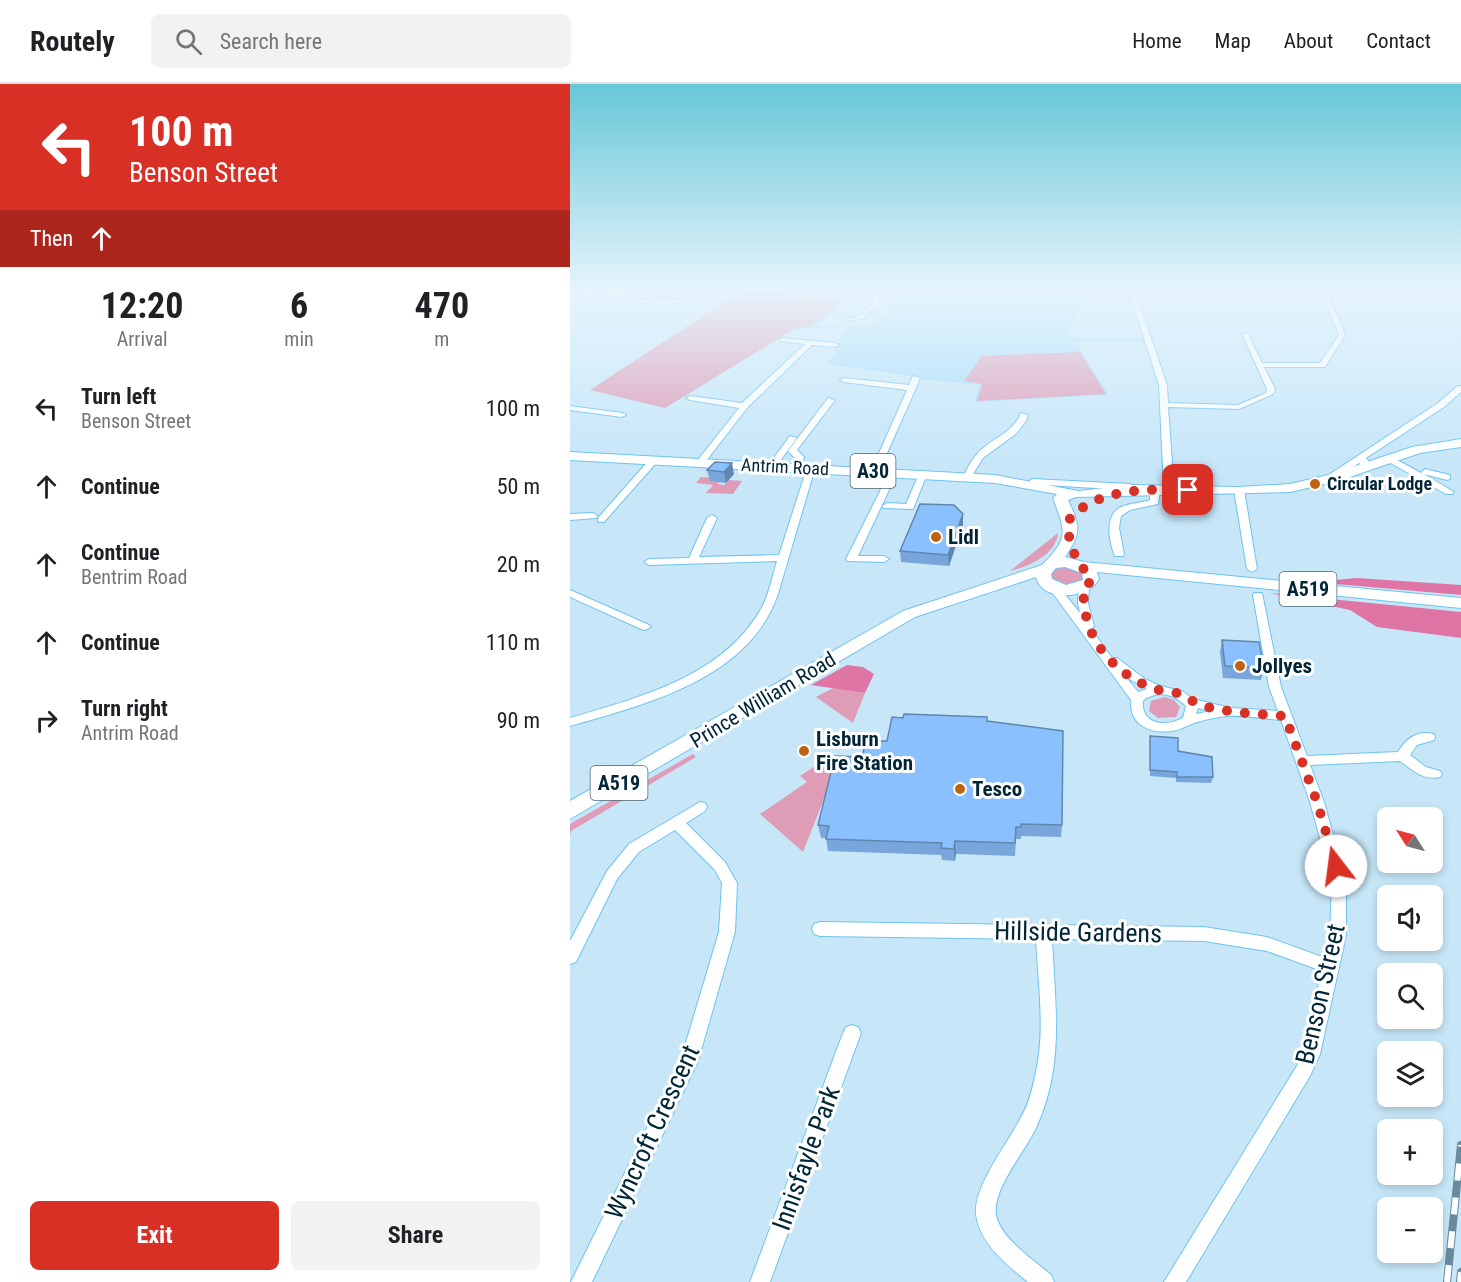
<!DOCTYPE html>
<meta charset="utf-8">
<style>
:root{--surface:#fff;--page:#f2f2f2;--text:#202124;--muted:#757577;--line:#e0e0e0;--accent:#d93025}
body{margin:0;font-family:"Roboto Condensed",sans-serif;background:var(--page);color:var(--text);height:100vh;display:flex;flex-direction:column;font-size:22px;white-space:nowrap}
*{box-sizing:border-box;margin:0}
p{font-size:20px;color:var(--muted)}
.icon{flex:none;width:33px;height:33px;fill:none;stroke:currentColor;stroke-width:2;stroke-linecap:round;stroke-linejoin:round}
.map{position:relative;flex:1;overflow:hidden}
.panel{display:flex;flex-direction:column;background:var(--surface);width:570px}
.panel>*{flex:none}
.banner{background:#d93025;color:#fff;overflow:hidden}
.needle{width:39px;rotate:306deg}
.buttons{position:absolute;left:807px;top:723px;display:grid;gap:12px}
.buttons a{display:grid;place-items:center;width:66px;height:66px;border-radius:9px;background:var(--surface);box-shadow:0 3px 9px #0003;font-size:30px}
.pin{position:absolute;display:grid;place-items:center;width:51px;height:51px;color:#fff;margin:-26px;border-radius:12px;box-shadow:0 3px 9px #0006}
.me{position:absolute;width:66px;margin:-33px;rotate:345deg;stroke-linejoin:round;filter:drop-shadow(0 0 4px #0008)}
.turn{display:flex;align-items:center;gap:21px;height:126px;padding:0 30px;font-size:27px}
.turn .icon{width:78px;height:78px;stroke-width:2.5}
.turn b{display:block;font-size:42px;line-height:51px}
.then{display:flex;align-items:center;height:57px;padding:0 30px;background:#0003;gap:12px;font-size:22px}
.eta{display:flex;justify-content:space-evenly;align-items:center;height:102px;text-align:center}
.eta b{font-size:36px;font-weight:700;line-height:42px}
.action{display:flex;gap:12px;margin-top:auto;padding:12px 30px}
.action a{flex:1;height:69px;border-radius:9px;background:var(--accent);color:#fff;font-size:24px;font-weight:700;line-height:69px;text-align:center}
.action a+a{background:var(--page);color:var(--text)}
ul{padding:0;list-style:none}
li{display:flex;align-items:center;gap:18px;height:78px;padding:0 30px}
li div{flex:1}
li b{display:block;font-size:22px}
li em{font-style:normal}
header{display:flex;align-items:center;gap:36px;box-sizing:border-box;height:84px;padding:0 30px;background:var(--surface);border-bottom:2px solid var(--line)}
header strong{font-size:28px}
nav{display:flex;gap:33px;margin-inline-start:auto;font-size:21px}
.search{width:420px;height:54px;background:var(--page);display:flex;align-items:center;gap:15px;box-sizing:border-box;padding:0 21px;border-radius:9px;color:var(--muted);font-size:22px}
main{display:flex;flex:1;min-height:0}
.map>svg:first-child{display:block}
.built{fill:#a8ddfb}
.green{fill:#de9cb7}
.forest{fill:#de75a5}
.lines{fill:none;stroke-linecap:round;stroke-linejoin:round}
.minor-casing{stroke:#6ec3f0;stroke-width:2}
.primary-casing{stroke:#6ec3f0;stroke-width:2}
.minor{fill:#fff;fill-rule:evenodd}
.primary{fill:#fff;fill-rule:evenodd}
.rail-casing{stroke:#688b9d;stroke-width:8}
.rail{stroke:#fff;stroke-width:6;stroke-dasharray:17;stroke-linecap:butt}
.wall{fill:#78a5da}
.shaded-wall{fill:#6186b2}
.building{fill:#8bc0fe;stroke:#6186b2;stroke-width:1.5}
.route{stroke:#d93025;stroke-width:10;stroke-dasharray:0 18}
.poi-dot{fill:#bf6214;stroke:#fff;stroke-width:2}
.labels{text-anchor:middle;stroke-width:6;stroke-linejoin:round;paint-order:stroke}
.far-street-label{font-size:18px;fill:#002637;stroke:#fff}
.far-poi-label{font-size:18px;font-weight:bold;fill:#002637;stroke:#fff;text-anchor:start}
.shield{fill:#fff;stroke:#4c6773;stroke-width:1.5}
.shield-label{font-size:20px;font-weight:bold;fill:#002637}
.poi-label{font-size:21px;font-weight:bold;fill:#002637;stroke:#fff;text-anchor:start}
.street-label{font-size:21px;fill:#002637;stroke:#fff}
.near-street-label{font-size:26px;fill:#002637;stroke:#fff}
</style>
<header>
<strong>Routely</strong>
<div class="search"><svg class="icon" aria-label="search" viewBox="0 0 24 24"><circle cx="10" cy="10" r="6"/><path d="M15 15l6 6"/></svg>Search here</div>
<nav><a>Home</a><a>Map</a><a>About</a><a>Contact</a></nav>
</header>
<main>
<section class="panel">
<div class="banner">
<div class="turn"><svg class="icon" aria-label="left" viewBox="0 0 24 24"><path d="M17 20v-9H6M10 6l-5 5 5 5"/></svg><div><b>100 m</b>Benson Street</div></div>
<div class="then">Then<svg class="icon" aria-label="ahead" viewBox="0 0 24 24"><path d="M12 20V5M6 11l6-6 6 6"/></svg></div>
</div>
<div class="eta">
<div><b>12:20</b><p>Arrival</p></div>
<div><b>6</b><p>min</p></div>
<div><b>470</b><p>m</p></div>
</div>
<ul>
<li><svg class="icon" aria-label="left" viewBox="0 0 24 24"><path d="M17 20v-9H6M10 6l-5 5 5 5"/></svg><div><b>Turn left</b><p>Benson Street</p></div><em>100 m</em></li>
<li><svg class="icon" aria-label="ahead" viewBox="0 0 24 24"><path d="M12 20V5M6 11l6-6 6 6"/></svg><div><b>Continue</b></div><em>50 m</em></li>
<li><svg class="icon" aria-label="ahead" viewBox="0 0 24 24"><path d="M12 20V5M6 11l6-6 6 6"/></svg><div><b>Continue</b><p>Bentrim Road</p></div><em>20 m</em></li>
<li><svg class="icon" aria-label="ahead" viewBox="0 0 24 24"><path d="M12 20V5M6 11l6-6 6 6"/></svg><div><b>Continue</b></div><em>110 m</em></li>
<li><svg class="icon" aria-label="right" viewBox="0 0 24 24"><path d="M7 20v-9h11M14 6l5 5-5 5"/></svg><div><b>Turn right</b><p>Antrim Road</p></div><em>90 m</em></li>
</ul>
<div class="action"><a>Exit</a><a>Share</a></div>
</section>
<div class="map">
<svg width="891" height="1198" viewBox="0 0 891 1198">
<rect width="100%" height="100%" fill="#c7e7f9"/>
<path class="built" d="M171,207H287L246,242L304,241L324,222L317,220L340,209L335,207H467L515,213L499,247L503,253L577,255L578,258L505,257L538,311L404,318L410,301L341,294L342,292L256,280L266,268L265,265L275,243L222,246L95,324L20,306Z"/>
<g class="green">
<path d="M171,207H209L270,215V219L240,243L226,244L95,324L20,306Z"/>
<path d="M510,268L536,310L407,317L412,300L394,297L412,272Z"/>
<path d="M131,393L143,394L149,398L148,400L154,401L159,396L172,397L163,410L136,409L143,401L126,399Z"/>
<path d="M488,449C486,471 459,482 440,487Z"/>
<path d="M494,482L511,486L516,495L499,503L480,495L481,488Z"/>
<path d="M263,604L295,609L283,639L246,613Z"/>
<path d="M595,613L604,616L610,623L606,633L588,634L579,627L581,617Z"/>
<path d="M123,670L126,673L1,747L0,751V740Z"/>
<path d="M256,675L269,677L233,768L190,730L237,698L230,692Z"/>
</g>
<g class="forest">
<path d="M787,494L891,501V511L743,498Z"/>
<path d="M700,509L891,528V554L807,543L780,526Z"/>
<path d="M277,581L293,583L304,590L295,609L241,601Z"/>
</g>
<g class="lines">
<defs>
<g id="minor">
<path d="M49,207H57L55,213C73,216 94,218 113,214C122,212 127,207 136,207C109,229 72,218 41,213C34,212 26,215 18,216C12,216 6,214 0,213V209L16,212Z"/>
<path d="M312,207H319L309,215L310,220L293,234L275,238V236L289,232L304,219L302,215Z"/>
<path d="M559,207H565L597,301L598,319L668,321L696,309L697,305L672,250L673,249L678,250L692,279H750L769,251L751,207H757L775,251L755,283H694L705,305L703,310L669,325L598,323L604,405L599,408L594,405L589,301Z"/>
<path d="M212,254L265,259L269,261L265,263L242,261L177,324L133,381H127V377L169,324L120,316L116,314L120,312L172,319L235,260L210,257V255Z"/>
<path d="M343,292L350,294L346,304L309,387L305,390L302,389L301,387L337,306L274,298L270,296L274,294L339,301Z"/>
<path d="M888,302H891V308L874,323L796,374L801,381L800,383H794L789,379L760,398H754V394L868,319Z"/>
<path d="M258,314L265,316L227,366L234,373L230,386H224L223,384L225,374L218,367Z"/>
<path d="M0,322L52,329L56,331L52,333L0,326Z"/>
<path d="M451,329L458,331L456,337L447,349L413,374L400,395H394L393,393C398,383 403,373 412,365C428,351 441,350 451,329Z"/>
<path d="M220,352L227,354L204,385H198L197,383Z"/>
<path d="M818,371L851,389L855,385L880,391V395L877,396L854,390L884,408L882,410H876L815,376L814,374Z"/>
<path d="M84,373L87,374V378L34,438H28V434L81,374Z"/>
<path d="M241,381L245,384L208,510C179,595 77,620 0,642V634C70,613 152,593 191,525C199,511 202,493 207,477L79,481L74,478L79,475L119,474L137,434L142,431L147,434L129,473L209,471L237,384Z"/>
<path d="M323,386L327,389L288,472H314L319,475L314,478L277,477L276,475L319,389Z"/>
<path d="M353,387L357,390L343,425L314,424L312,422L317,419L336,420L349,390Z"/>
<path d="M463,395L560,400L572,406L567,409L558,406L460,400V396Z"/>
<path d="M585,402L590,405L588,420L560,426L551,432L549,444L554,470L553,472H545C539,458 534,431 551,423C560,419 571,419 580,416V405Z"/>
<path d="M669,403L674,406L687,485L682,488L677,485L664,406Z"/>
<path d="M23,429L28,432L26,434L0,436V430Z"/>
<path d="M514,500L519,503L518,519L524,542L521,545L542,574H547L575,595L590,602L612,607L623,615L661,624L708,627L699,603L683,511L684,509H692L711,603L737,672L828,668C836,654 848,646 864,650L865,653L864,656L847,661L840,671L856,683L870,687L872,690L870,693C854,697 842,686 830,677L740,681L754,718L776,797V851L750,970L740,992L616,1198H594L728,980L732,970L752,887L697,867L634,857L482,855C485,922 495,981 466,1044C455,1068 422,1105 426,1131C430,1154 465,1177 481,1191L484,1198H458C437,1181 409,1159 406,1130C403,1103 438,1059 450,1035C458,1022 462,1007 465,992C476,948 468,899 466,855L250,852L244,850L242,845L244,840L250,838L469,841L474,839L480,841L634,843L697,853L755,874L760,851L762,797L740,718L711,636C694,635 676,631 660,632C649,632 634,636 624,639C616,642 610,646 602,647C580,650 559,641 561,616L479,504L480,502H488L510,529L508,519L509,503ZM556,593L577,605L568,608ZM588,610C600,610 608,614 616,622L613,634C596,643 571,641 573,617L576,614ZM628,624L641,627L626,630Z"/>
<path d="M0,506L79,541L81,543L75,546L71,545L0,513Z"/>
<path d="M130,718L135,719L137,723L135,727L116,739L155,778L167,799L165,848L128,977L22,1198H1L111,975L149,848L152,799L145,786L105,746L69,768L47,795L6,878L0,880V857L37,787L59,760Z"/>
<path d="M282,941L288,943L291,949L200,1198H180L273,949L276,943Z"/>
</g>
<path id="primary" d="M891,355V363L850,369L768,397L720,408L506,413L498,416C510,442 512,448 495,473L514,478L891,514V524L527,488L529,495C519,515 472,519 466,493L345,533L0,735V717L333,527L472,481C500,454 495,447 483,414L487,410L425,399L0,376V368L425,391L508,407L563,401L668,403L720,400L758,391L842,363ZM495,483L512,489L513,496L496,501L482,495L481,490L486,484Z"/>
</defs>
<use href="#minor" class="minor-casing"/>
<use href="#primary" class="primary-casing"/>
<use href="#minor" class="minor"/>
<use href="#primary" class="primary"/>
<defs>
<g id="rail">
<path d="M877,1198L891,1061"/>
<path d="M890,1198L891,1188"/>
</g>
</defs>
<use href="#rail" class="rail-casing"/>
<use href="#rail" class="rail"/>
</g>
<g class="wall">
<path d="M145,378L164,390L156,399L140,397L137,386Z"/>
<path d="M393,441L379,482L331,478L330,467Z"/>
<path d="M652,556L694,584L691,596L653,594L650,568Z"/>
<path d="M333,634L417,637L492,741L491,753L451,752V755H446L445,772L386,770L385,777L372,776L371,771L258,767L256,754H251L248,741L292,673L317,657Z"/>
<path d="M580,652L608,667L643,693L641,699L606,698V694L580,692Z"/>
</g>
<g class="shaded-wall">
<path d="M162,379L164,390L156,399L154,388Z"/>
<path d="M393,430V441L379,482L378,471Z"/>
<path d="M385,757L386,770L385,777L384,765Z"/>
</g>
<g class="building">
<path d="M145,378L162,379L154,388L137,386Z"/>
<path d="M350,420L384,421L393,430L378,471L330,467Z"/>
<path d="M652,556L689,558L694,584L655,582Z"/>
<path d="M334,630L417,633V637L493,647L492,741L451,740V743H446L445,759L385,757L384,765L371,764L372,759L256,755L259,742L248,741L265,672L292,673L296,657H317L322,633L333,634Z"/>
<path d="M580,652L608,654V667L642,673L643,693H607V688L580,686Z"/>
</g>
<linearGradient id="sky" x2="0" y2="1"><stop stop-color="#67c7d7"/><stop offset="0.55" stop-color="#e6f4fc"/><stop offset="1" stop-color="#e6f4fc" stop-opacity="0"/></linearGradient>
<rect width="891" height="375" fill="url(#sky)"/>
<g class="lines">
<path class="route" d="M618,406C576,405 533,404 500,433L499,457L509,481L521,491L519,499L514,503C510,550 541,589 585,605C591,607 597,606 603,608C615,611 624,620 637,623C662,629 689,630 715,632L747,718L766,782"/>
</g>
<g class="poi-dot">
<circle cx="745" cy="400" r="6"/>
<circle cx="366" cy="453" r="6"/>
<circle cx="670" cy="582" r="6"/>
<circle cx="234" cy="667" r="6"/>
<circle cx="390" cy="705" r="6"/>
</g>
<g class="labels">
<g class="far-street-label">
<text transform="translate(215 383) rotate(3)" y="6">Antrim Road</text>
</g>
<g class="far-poi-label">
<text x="757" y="406">Circular Lodge</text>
</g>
<g class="shield">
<rect x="280.5" y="370" width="45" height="34" rx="4.5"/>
<rect x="709.5" y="488" width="57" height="34" rx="4.5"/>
<rect x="20.5" y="682" width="57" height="34" rx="4.5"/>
</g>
<g class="shield-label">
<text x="303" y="394">A30</text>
<text x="738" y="512">A519</text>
<text x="49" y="706">A519</text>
</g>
<g class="poi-label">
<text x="378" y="460">Lidl</text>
<text x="682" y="589">Jollyes</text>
<text x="246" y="662">Lisburn<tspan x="246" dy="24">Fire Station</tspan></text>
<text x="402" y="712">Tesco</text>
</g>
<g class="street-label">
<text transform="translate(193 616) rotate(-31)" y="7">Prince William Road</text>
</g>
<g class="near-street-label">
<text transform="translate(508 848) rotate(1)" y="9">Hillside Gardens</text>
<text transform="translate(750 910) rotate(-77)" y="9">Benson Street</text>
<text transform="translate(82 1048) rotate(-65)" y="9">Wyncroft Crescent</text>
<text transform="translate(236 1074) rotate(-70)" y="9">Innisfayle Park</text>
</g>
</g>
</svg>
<div class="buttons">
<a><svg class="needle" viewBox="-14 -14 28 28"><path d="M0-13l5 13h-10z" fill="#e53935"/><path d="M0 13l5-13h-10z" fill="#757577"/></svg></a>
<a><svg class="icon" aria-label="sound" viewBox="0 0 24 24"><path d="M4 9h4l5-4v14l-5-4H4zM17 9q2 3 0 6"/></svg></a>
<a><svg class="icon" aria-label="search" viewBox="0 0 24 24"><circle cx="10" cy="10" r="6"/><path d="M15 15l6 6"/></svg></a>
<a><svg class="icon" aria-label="layers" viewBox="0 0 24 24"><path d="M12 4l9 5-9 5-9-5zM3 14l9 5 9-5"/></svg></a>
<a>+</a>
<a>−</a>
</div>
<div class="pin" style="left:618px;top:406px;background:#d93025"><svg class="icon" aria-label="arrive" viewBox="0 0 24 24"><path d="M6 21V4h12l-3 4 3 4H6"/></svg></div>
<svg class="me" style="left:766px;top:782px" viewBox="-20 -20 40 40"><circle r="19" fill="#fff"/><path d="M0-13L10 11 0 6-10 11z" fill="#d93025"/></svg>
</div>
</main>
